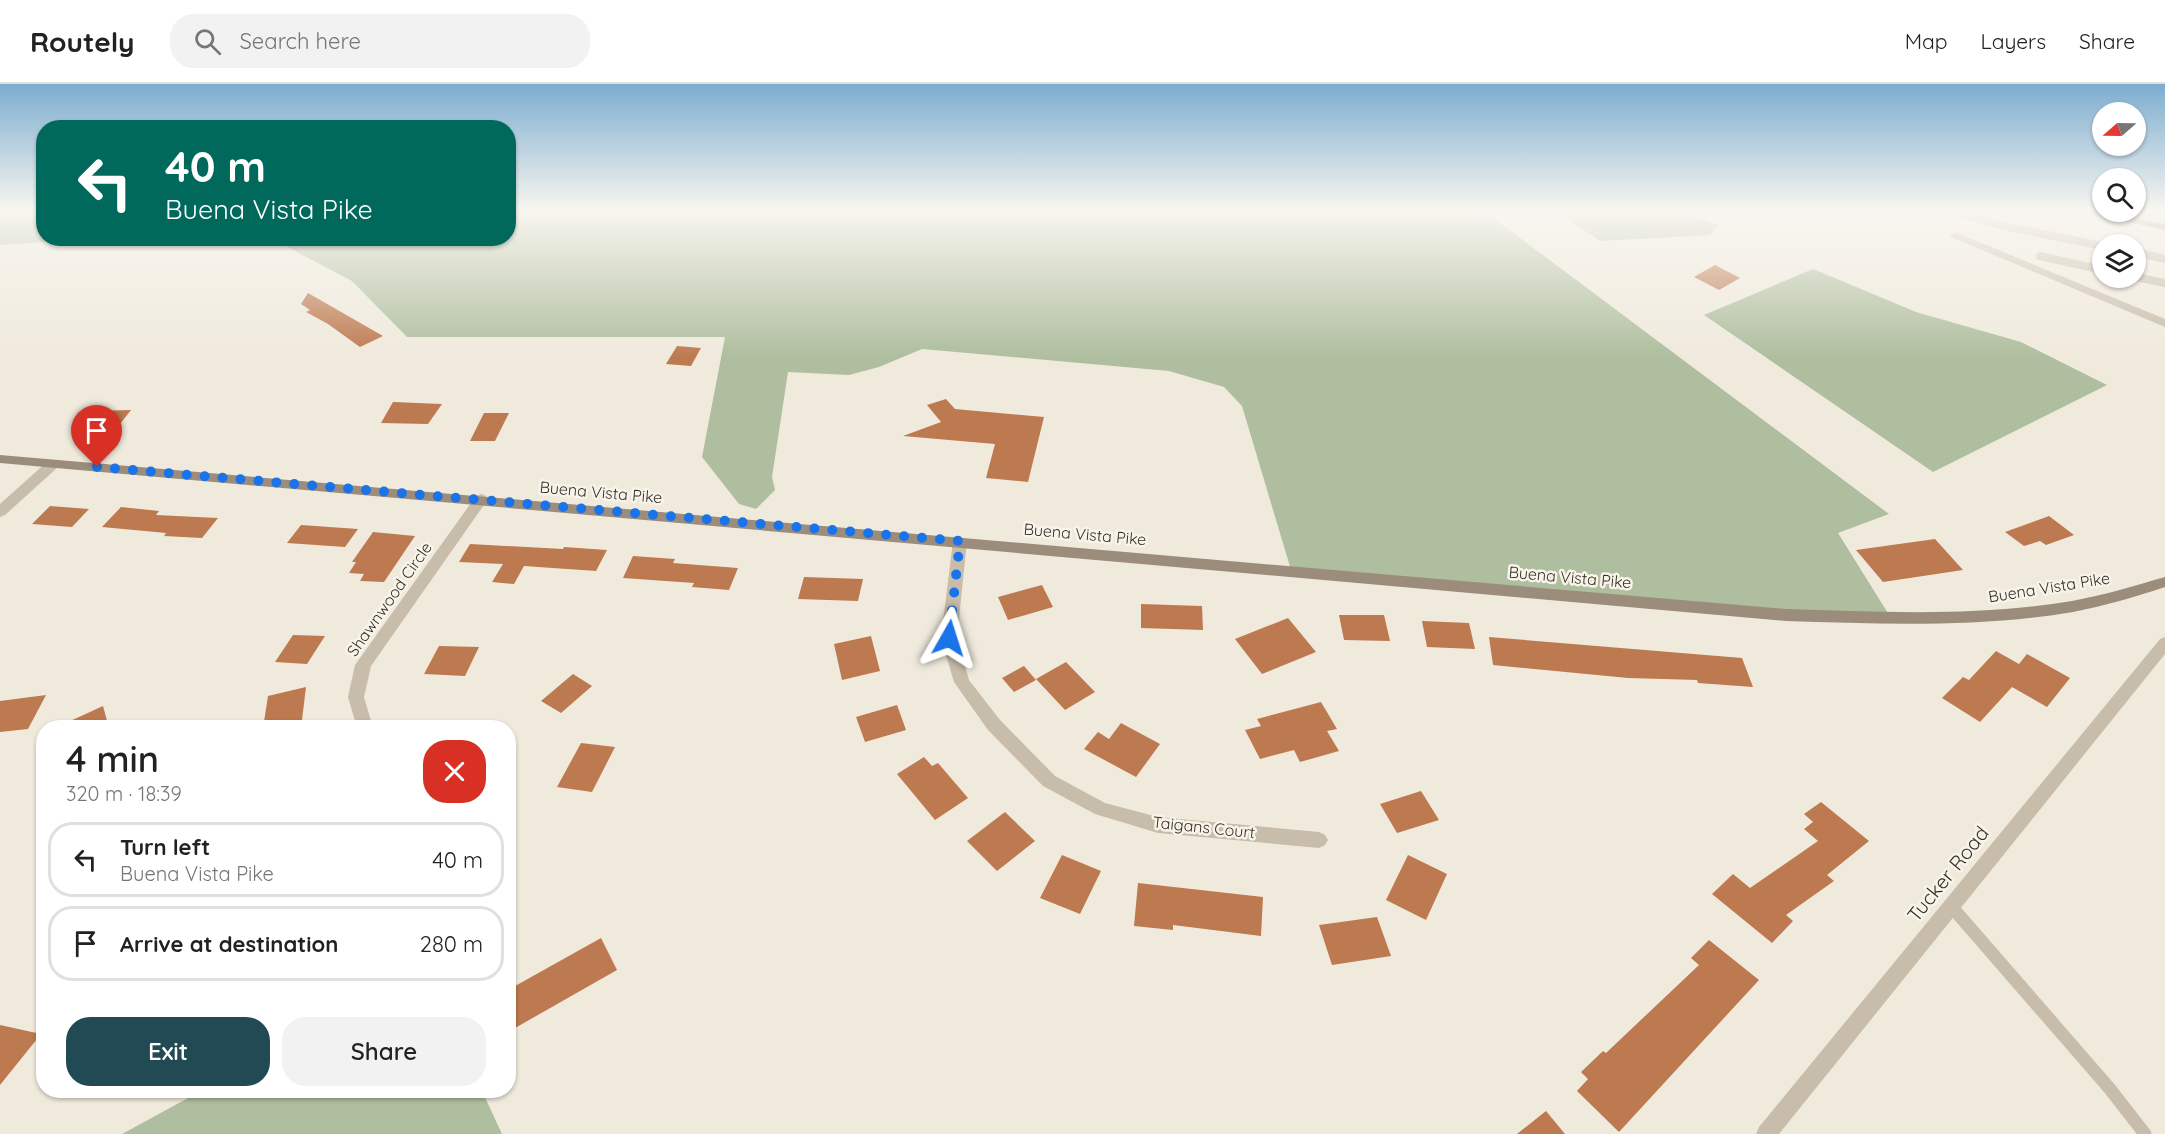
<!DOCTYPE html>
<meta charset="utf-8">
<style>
:root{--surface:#fff;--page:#f2f2f2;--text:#222;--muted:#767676;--line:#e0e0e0;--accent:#224a54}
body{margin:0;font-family:Quicksand,sans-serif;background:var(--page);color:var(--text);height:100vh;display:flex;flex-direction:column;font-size:22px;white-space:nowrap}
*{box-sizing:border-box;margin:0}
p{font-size:20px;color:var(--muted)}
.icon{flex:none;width:33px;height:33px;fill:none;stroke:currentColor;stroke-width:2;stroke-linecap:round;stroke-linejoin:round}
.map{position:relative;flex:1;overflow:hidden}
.sheet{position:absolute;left:36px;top:636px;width:480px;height:378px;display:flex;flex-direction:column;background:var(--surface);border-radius:24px;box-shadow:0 2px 4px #0004}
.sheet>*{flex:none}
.banner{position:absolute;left:36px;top:36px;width:480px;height:126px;border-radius:24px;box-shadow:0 2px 4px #0004;background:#00695c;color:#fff;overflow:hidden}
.needle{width:39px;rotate:250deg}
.fabs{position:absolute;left:2092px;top:18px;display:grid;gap:12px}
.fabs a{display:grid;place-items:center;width:54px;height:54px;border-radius:50%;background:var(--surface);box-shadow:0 2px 4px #0004;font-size:30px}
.pin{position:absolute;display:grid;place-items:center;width:51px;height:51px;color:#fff;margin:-62px -26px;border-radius:50% 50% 50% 0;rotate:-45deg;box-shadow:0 0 6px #0007}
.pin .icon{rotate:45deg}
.me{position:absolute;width:66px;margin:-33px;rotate:6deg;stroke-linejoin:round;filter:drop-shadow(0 0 4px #0008)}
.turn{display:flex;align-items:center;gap:21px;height:126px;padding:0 30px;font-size:27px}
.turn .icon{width:78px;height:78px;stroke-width:2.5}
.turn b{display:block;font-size:42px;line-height:51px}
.round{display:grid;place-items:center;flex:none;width:63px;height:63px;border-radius:24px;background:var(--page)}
.headline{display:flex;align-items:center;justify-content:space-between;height:102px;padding:0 30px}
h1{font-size:36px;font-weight:600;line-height:45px}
.action{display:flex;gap:12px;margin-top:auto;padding:12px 30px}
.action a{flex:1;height:69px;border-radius:24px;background:var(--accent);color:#fff;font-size:24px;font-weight:600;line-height:69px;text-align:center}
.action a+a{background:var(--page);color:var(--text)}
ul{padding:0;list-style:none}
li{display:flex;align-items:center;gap:18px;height:75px;margin:0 12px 9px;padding:0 18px;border:3px solid var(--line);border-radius:24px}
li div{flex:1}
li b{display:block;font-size:22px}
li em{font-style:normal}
header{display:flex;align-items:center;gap:36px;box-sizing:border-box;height:84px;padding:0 30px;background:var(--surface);border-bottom:2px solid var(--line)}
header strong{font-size:28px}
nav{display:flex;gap:33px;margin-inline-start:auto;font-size:21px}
.search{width:420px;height:54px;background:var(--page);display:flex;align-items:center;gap:15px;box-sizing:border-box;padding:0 21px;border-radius:24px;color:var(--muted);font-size:22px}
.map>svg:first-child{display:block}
.green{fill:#afbe9e}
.building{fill:#bd794f}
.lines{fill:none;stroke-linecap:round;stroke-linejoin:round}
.service-far1{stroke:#c8bcaa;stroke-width:8}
.service{stroke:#c8bcaa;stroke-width:13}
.minor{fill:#c8bcaa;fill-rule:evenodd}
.tertiary{fill:#c8bcaa;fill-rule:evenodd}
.secondary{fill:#9b8c7c;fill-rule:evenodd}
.route{stroke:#1a73e8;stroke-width:10;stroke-dasharray:0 18}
.labels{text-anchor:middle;stroke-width:5;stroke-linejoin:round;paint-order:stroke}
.street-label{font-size:16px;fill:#362f29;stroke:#f8f4e9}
.near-street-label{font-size:20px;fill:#362f29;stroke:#f8f4e9}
</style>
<header>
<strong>Routely</strong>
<div class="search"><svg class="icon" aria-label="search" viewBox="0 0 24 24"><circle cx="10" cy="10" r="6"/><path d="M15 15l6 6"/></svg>Search here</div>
<nav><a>Map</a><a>Layers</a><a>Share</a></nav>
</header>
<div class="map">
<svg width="2165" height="1050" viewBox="0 0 2165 1050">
<rect width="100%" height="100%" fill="#f0eadd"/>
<g class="green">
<path d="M0,127H43L44,154L88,155L0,161Z"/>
<path d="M509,127H1484L1889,430L1838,449L1891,534L1291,486L1242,322L1224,303L1169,287L922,265L879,283L849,291L788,288L772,393L775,406L756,425L739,420L702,373L725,253H407L352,197L274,156L148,160L138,155L508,154Z"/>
<path d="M1556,127H1683L1718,141L1710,151L1600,157Z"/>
<path d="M1813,185L1916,228L2021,258L2107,301L1933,388L1704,231Z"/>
<path d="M201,1007H482L502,1050H122Z"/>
</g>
<g class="building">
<path d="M1715,181L1740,194L1719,206L1694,193Z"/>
<path d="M308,209L329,221L383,252L360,263L328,240L306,228L310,226L301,220Z"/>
<path d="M677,262L701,264L691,282L666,280Z"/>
<path d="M946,315L955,325L1044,333L1028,398L986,394L995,360L903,352L941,338L927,321Z"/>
<path d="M393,318L442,320L428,340L381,339Z"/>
<path d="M131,326L112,350L72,352L92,327Z"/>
<path d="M484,329H509L495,357H470Z"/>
<path d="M50,422L89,425L72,443L32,440Z"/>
<path d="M121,423L159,427L156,431L218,434L202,454L164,452L166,449L102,443Z"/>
<path d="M2049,432L2074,451L2046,461L2040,457L2024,462L2005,448Z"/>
<path d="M301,441L358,445L345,463L287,459Z"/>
<path d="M373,448L415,452L384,498L360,497L364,490L349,489L356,478H352Z"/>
<path d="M1935,455L1963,486L1883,498L1856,466Z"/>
<path d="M470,460L563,465L564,463L607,466L596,487L524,482L514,500L492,498L503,480L459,478Z"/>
<path d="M633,472L675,475L673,479L738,484L729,506L692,503L694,499L623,494Z"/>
<path d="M804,493L863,495L858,517L798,515Z"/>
<path d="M1042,501L1053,523L1008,536L998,513Z"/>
<path d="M1141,520L1202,522L1203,546L1141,544Z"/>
<path d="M1339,531H1384L1390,557L1344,556Z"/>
<path d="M1288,534L1316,568L1262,590L1235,555Z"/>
<path d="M1422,537L1469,539L1475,565L1427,563Z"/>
<path d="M293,551L325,552L307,580L275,578Z"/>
<path d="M871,552L880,587L842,596L834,560Z"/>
<path d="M1489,553L1742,574L1753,603L1698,599L1697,596L1628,594L1493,581Z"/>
<path d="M439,562L479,563L465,592L424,590Z"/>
<path d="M1996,567L2019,580L2027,570L2070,594L2047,623L2012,603L1980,638L1942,614L1963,593L1969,596Z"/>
<path d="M1066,578L1095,608L1065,626L1036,595Z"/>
<path d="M1024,582L1036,596L1014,608L1002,594Z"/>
<path d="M573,590L592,602L561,629L541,617Z"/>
<path d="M306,603L301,644H263L268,612Z"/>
<path d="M46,611L28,645L0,648V617Z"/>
<path d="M1321,618L1337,645L1327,647L1339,667L1300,678L1294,666L1260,675L1245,646L1261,642L1257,635Z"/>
<path d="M897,621L906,646L865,658L856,633Z"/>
<path d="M103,622L109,644H55Z"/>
<path d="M1121,639L1160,660L1136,693L1084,665L1098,648L1109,655Z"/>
<path d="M581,659L615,663L592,708L557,703Z"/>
<path d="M924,673L932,682L938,679L968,714L935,736L897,690Z"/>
<path d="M1421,707L1439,736L1397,749L1380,720Z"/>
<path d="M1821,718L1869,757L1827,791L1834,797L1786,831L1793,837L1772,859L1712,810L1733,790L1750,804L1818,757L1804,745L1813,738L1804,730Z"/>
<path d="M1005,728L1035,757L997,787L967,757Z"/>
<path d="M1062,771L1101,787L1080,830L1040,814Z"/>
<path d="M1408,771L1447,790L1426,836L1386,816Z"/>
<path d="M1138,799L1263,813L1261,852L1173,841V846L1134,842Z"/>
<path d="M1377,833L1391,872L1332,881L1319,841Z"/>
<path d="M601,854L617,886L508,948V906Z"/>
<path d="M1709,856L1759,896L1619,1048L1577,1007L1588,995L1581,988L1603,967L1606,969L1699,881L1691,874Z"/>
<path d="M0,941L41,950L0,1001Z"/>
<path d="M1546,1027L1565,1050H1517Z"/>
</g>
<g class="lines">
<g class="service-far1">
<path d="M1953,127L2003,142L2103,162"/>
<path d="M2136,168L2165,175"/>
<path d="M2040,172L2103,186"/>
<path d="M2136,193L2165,199"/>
</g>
<path class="service" d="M1951,822L2110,1005L2145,1050"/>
<g class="minor">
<path d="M1955,148L2165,235V243L1951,153L1950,151Z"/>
<path d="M53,376L60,380L58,383L5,431L0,433V420L48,377Z"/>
<path d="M481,410L486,412L488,415L486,418L371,582L364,613L373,644H357L348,613L355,581L476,412Z"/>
<path d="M960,452L967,457L957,554L969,596L1000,636L1055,692L1105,719L1158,733L1319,748L1325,751L1328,756L1325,761L1319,764L1158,749L1095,730L1043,702L988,646L954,598L941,554L953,457Z"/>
</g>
<path class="tertiary" d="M2165,553V570L1779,1050H1756L1759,1043L2160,555Z"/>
<g class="secondary">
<path d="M2080,127H2101L2165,140V146Z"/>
<path d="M0,371L1786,525C1881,528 1978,533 2072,517C2104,511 2134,502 2165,493V503C2135,513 2104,522 2073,528C1978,544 1881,540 1786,537L0,379Z"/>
</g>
</g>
<linearGradient id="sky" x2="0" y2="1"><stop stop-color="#7dadd0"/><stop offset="0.46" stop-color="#f8f6f0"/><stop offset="1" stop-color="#f8f6f0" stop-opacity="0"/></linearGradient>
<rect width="2165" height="274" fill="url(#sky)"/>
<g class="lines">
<path class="route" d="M97,383L960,457L949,554"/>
</g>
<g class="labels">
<g class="street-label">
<text transform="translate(601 408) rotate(5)" y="6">Buena Vista Pike</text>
<text transform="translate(1085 450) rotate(5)" y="6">Buena Vista Pike</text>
<text transform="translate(1570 493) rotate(5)" y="6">Buena Vista Pike</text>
<text transform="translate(2049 503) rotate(-9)" y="6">Buena Vista Pike</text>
<text transform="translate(389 515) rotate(-55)" y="6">Shawnwood Circle</text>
<text transform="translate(1204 743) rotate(6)" y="6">Taigans Court</text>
</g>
<g class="near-street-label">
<text transform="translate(1948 790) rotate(-51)" y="7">Tucker Road</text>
</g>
</g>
</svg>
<div class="fabs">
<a><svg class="needle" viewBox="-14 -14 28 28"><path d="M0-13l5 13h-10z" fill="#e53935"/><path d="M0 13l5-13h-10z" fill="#767676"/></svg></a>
<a><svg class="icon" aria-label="search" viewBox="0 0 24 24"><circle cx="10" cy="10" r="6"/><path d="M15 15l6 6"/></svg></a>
<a><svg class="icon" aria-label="layers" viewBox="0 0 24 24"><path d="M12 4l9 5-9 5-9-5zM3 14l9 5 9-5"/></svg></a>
</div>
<div class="pin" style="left:97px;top:383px;background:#d93025"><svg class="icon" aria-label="arrive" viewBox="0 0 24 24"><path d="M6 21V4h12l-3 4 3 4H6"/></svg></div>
<svg class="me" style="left:949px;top:554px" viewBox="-20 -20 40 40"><path d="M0-17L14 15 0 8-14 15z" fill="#1a73e8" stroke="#fff" stroke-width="4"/></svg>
<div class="banner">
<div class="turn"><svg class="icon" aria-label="left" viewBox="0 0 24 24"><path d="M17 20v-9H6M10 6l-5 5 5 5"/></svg><div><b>40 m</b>Buena Vista Pike</div></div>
</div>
<section class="sheet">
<div class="headline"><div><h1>4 min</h1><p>320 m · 18:39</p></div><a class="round" style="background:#d93025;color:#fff"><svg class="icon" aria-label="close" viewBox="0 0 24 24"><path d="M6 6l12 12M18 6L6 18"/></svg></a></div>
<ul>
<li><svg class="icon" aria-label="left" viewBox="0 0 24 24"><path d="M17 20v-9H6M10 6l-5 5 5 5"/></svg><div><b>Turn left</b><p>Buena Vista Pike</p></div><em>40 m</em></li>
<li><svg class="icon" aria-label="arrive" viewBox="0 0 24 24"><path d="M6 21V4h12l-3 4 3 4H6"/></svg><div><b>Arrive at destination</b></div><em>280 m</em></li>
</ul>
<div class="action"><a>Exit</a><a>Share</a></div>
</section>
</div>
